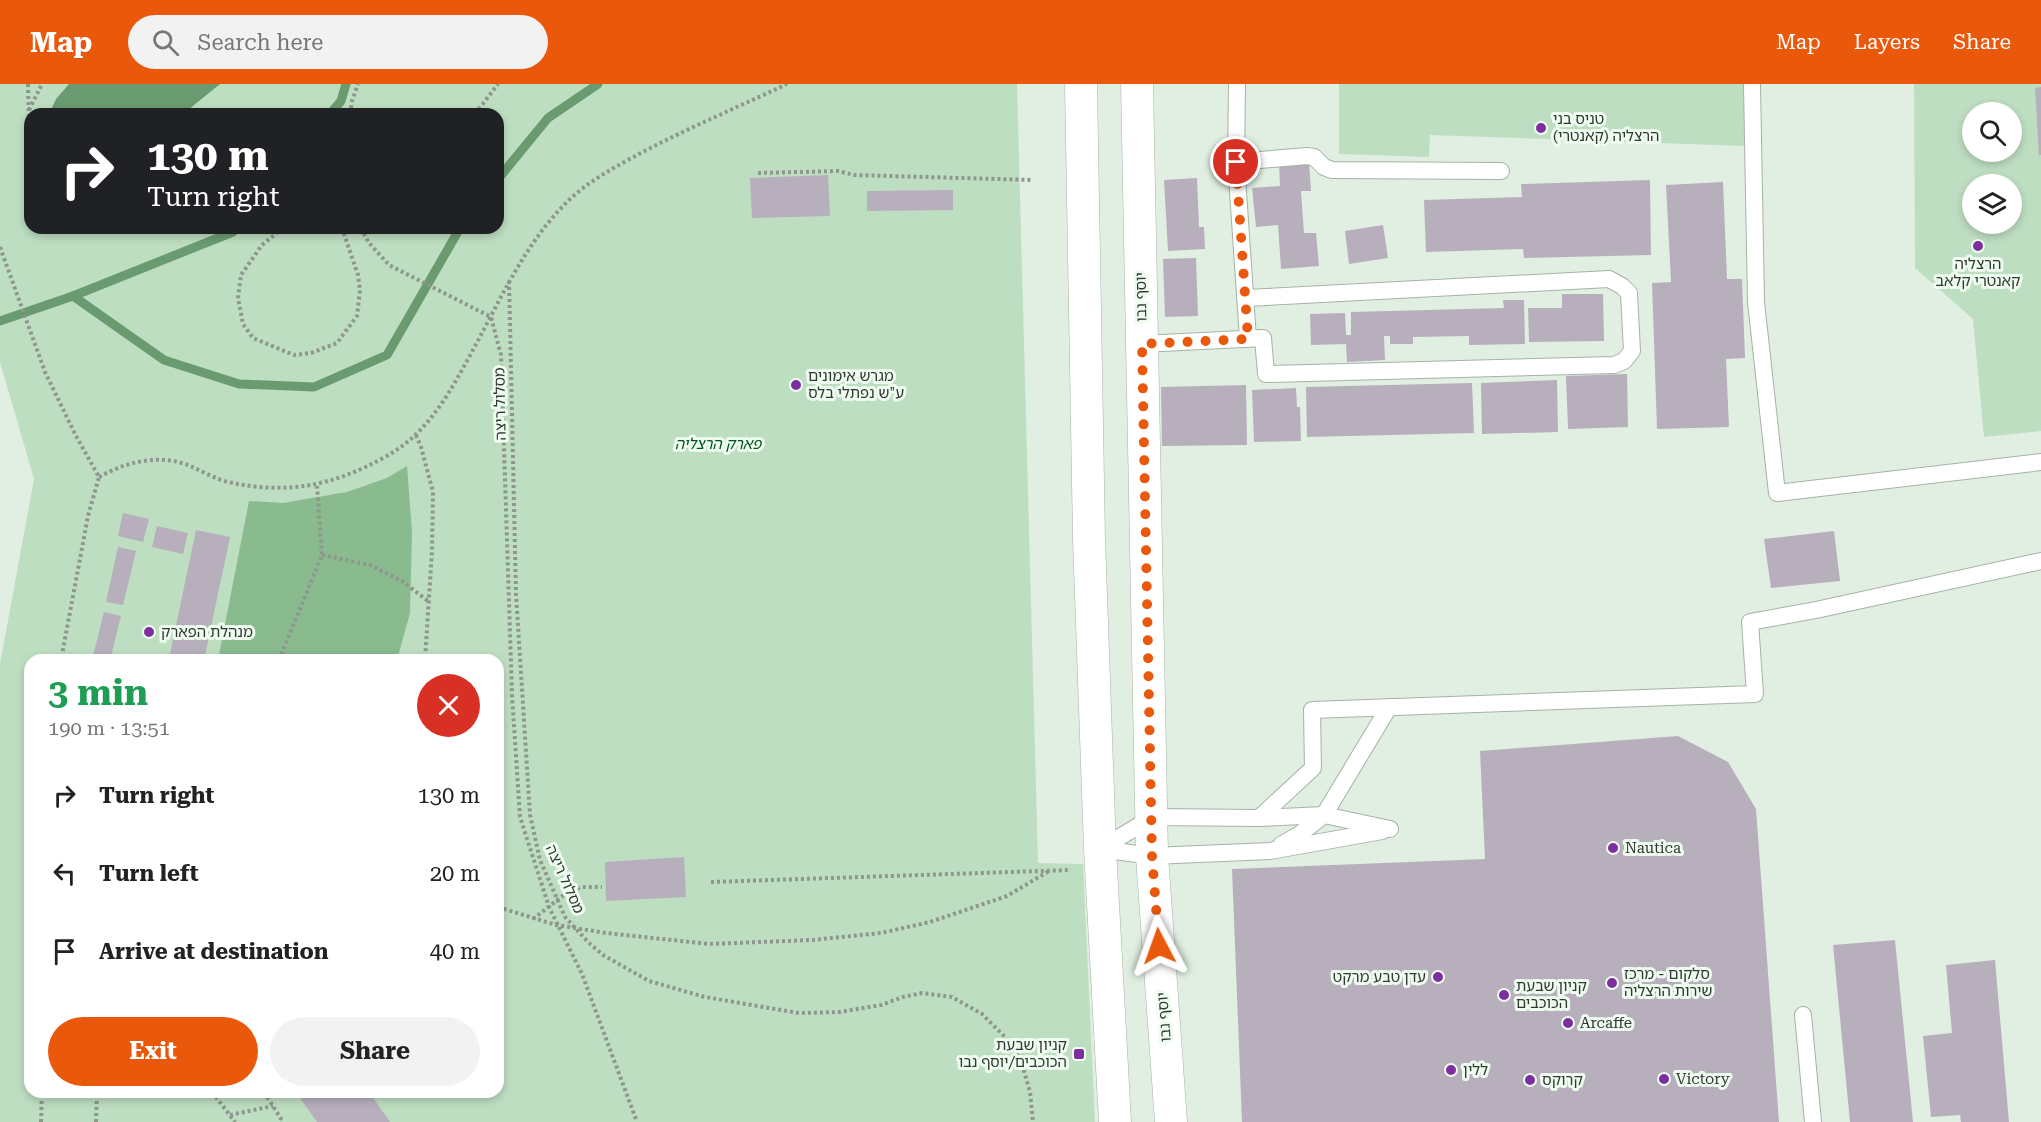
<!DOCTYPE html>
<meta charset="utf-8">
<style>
:root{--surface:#fff;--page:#f2f2f2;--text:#222;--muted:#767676;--accent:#ea580c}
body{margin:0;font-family:"Roboto Serif","Noto Sans Hebrew",serif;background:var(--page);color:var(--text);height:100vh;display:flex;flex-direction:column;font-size:22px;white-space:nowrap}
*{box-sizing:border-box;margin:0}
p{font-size:20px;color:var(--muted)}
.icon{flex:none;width:33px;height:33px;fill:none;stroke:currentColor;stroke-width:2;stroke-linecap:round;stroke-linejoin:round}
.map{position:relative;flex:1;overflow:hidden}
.drawer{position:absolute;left:24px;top:570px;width:480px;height:444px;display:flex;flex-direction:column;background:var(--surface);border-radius:18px;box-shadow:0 3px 9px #0003}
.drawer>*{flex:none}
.hud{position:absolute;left:24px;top:24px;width:480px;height:126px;border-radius:18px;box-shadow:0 3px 9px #0003;background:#202124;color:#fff;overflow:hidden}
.buttons{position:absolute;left:1962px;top:18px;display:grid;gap:12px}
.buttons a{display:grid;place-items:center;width:60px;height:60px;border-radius:50%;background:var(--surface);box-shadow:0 3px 9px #0003;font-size:30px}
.pin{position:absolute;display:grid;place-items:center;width:51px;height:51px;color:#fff;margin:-26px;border:3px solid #fff;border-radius:50%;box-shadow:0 2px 6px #0007}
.me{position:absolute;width:66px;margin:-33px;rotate:356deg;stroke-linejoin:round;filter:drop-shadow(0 0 4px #0008)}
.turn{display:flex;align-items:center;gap:21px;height:126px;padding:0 24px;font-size:27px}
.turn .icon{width:78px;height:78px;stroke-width:2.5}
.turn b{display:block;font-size:42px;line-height:51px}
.round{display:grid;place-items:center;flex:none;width:63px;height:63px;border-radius:32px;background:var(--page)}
.summary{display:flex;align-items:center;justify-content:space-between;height:102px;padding:0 24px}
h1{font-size:36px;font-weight:700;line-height:45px;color:#1e9e55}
.cta{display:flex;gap:12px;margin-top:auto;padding:12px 24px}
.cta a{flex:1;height:69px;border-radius:36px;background:var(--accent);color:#fff;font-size:24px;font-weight:700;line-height:69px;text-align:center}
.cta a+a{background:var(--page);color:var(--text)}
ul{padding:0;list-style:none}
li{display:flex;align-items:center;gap:18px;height:78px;padding:0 24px}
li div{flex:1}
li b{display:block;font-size:22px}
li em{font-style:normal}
header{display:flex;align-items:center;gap:36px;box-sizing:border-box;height:84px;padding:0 30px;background:var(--accent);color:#fff}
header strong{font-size:28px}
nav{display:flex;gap:33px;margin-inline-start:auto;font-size:21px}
.search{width:420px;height:54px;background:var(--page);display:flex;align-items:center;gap:15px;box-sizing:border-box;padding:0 21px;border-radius:33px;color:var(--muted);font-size:22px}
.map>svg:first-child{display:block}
.green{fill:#bedec1;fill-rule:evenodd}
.forest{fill:#89bb8f}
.water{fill:#6a9b70}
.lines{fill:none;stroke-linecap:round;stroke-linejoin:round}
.stream{stroke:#6a9b70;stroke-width:9}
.building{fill:#b8afbd}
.lane-casing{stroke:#a5b3a6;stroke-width:18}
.street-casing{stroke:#a5b3a6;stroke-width:33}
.path{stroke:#8d978e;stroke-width:4;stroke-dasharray:3 3;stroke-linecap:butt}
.lane{stroke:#fff;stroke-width:16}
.street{stroke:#fff;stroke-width:32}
.route{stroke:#ea580c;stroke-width:10;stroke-dasharray:0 18}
.poi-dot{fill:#7e2f9f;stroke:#eefcf0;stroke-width:2}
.labels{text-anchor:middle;stroke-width:6;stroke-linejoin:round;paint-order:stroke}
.poi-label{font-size:15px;fill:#323732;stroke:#eefcf0;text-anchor:start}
.street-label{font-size:15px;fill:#323732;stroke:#eefcf0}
.park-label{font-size:15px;font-style:italic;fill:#00531c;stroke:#eefcf0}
</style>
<header>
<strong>Map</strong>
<div class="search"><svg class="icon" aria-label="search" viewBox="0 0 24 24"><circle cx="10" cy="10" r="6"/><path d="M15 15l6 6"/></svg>Search here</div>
<nav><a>Map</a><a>Layers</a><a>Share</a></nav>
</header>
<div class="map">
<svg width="2041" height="1038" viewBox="0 0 2041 1038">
<rect width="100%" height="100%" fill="#e1efe2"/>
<g class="green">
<path d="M0,0H1017L1038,779L1083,780L1095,1038H0V580L34,395L0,278ZM30,30H498V144H30ZM30,576H498V1008H30Z"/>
<path d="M1339,0H1744V62L1430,51L1429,73L1339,70Z"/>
<path d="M1914,0H2041V347L1984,353L1973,235L1915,184ZM1972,28H2012V68H1972ZM1972,100H2012V140H1972Z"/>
</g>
<path class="forest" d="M407,382L412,448L410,529L397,576H218L249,417L283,419L347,408L387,394Z"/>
<path class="water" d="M69,0H220L183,30H49L56,15Z"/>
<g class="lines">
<g class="stream">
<path d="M330,30L341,17L346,0"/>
<path d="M498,95L548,34L598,0"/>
<path d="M73,212L164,276L239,300L314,303L387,271L460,144"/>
<path d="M0,237L73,212L233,148L236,144"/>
</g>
</g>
<g class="building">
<path d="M2041,3V71H2039L2035,4Z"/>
<path d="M1309,78L1311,107H1301L1304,149H1316L1319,182L1281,185L1278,141L1256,143L1252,104L1280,102L1279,80Z"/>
<path d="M828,91L830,132L752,134L750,94Z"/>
<path d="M1197,94L1199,143H1204L1205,165L1168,167L1164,96Z"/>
<path d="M1650,96L1651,171L1524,174L1523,165L1426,168L1424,116L1522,113L1521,100Z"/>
<path d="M1723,98L1727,195H1742L1745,274L1726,275L1729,343L1657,345L1652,199L1671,198L1666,101Z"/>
<path d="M953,106V126L867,127V107Z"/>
<path d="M1383,141L1388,174L1349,180L1345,147Z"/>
<path d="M1196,174L1198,232L1165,233L1163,175Z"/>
<path d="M1562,210H1603L1604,257L1529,258L1528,224H1562Z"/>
<path d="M1503,216H1524L1525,260L1469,261V252L1413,253V260H1390V252H1384L1385,276L1347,278L1346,260L1311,261L1310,230L1345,229L1346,251H1351V228L1504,224Z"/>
<path d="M1627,290L1628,343L1568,345L1566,292Z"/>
<path d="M1557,296L1558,348L1482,350L1481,299Z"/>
<path d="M1472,299L1474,349L1307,353L1306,303Z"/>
<path d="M1246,301L1247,361L1162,362L1161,303Z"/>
<path d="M1296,304L1297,323H1300L1301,357L1254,358L1252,306Z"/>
<path d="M123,429L149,435L143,458L118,452Z"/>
<path d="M157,442L188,449L183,470L152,463Z"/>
<path d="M196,446L230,453L204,576L170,570Z"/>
<path d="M1834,447L1840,497L1771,504L1764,455Z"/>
<path d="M118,463L136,467L123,521L106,518Z"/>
<path d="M104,528L121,532L110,576H92Z"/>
<path d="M1678,652L1728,678L1756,725L1779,1038H1242L1232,785L1485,775L1480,667Z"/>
<path d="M684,773L686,813L606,817L605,778Z"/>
<path d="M1895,856L1913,1038H1850L1833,861Z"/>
<path d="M1995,876L2009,1038H1961L1960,1031L1931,1033L1923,952L1952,949L1946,881Z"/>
<path d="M296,1008H369L390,1038H317Z"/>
</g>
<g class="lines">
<defs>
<g id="lane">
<path d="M1237,0L1236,78L1248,255"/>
<path d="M1752,0L1756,218L1777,409L2041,378"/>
<path d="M1236,78L1307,72L1314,73L1324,83L1332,86L1501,87"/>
<path d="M1142,260L1263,254L1266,290L1614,281L1624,277L1632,267L1629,209L1622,202L1609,195L1246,214"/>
<path d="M1259,734L1313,684L1312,626L1755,610L1750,538L1816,526L2041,477"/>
<path d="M1281,761L1300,750L1324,731L1389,623"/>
<path d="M1100,765L1153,733L1259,734L1324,731L1390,745"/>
<path d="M1100,765L1152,772L1270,767L1382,747"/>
<path d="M1803,931L1813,1038"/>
</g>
<g id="street">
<path d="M1081,0L1089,455L1100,765L1115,1038"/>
<path d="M1137,0L1152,772L1171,1038"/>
</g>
</defs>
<use href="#lane" class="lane-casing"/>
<use href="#street" class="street-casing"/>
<g class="path">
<path d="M28,0L30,76"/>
<path d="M29,26L42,0"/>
<path d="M350,30L352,17L358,0"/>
<path d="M475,30L498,0"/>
<path d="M758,89L838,87L854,91L1032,96"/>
<path d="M283,144L262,161L241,191L238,214L243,240L253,254L294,271L311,269L337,259L357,232L360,206L358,191L342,144"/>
<path d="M361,144L369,159L389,181L491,233L501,271L512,611L520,733L549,823L582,890L637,1038"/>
<path d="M0,163L45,288L76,352L99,393L88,432L61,576"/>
<path d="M509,197L516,510L530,731L540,776L565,833L589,859L603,871L649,897L705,913L799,929L840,928L881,921L903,913L922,909L952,913L982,930L1009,957L1022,980L1030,1008L1033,1038"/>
<path d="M416,351L421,363L433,408L432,467L425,576"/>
<path d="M99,393C126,378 160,369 190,382C202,387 215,395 228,398C287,411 332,402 385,373C428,350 450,308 473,266C500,216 524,162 564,121C585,99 613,84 639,70C688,44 738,23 787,0"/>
<path d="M322,471L370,481L402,497L428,517"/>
<path d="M279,576L322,471L317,402"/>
<path d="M711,798L1071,786"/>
<path d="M498,823L556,841L606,849L709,860L812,856L881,849L930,838L1007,812L1049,787"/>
<path d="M533,835L565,810L580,803H602"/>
<path d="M212,1008L235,1038"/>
<path d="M264,1008L283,1038"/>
<path d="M230,1031L273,1022"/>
<path d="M41,1038L42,1008"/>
<path d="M96,1038L97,1008"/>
</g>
<use href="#lane" class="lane"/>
<use href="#street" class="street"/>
</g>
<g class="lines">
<path class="route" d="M1159,862L1152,772L1142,260L1248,255L1236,78"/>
</g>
<g class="poi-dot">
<circle cx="1541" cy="44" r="6"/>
<circle cx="1978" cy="162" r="6"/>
<circle cx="796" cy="301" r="6"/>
<circle cx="149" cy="548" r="6"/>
<circle cx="1613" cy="764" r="6"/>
<circle cx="1438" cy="893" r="6"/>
<circle cx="1612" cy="899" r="6"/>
<circle cx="1504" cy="911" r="6"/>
<circle cx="1568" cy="939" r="6"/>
<rect x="1073" y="964" width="12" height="12" rx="3"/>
<circle cx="1451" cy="986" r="6"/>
<circle cx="1664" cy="995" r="6"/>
<circle cx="1530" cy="996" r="6"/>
</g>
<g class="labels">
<g class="poi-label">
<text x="1553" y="40">טניס בני<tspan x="1553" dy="17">הרצליה (קאנטרי)</tspan></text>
<text x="1978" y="185" text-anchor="middle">הרצליה<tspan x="1978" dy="17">קאנטרי קלאב</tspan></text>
<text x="808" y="297">מגרש אימונים<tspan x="808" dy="17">ע"ש נפתלי בלס</tspan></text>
<text x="161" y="553">מנהלת הפארק</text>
<text x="1625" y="769">Nautica</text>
<text x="1624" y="895">סלקום - מרכז<tspan x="1624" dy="17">שירות הרצליה</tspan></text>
<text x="1426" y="898" text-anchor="end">עדן טבע מרקט</text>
<text x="1516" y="907">קניון שבעת<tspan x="1516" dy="17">הכוכבים</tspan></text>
<text x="1580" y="944">Arcaffe</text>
<text x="1067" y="966" text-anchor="end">קניון שבעת<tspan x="1067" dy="17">הכוכבים/יוסף נבו</tspan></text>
<text x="1463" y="991">ללין</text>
<text x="1676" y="1000">Victory</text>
<text x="1542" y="1001">קרוקס</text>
</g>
<g class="street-label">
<text transform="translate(1141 213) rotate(-91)" y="5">יוסף נבו</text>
<text transform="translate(500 320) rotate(-91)" y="5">מסלול ריצה</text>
<text transform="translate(565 795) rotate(66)" y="5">מסלול ריצה</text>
<text transform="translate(1164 933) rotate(-94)" y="5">יוסף נבו</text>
</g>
<g class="park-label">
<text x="718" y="365">פארק הרצליה</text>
</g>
</g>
</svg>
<div class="buttons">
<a><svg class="icon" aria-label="search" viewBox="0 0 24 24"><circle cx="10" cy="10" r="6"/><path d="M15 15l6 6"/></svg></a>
<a><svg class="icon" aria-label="layers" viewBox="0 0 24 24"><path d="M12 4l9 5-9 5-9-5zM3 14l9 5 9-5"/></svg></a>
</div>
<div class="pin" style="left:1236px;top:78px;background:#d93025"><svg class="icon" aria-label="arrive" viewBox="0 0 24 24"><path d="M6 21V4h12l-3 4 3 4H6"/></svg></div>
<svg class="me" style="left:1159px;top:862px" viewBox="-20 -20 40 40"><path d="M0-17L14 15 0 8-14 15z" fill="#ea580c" stroke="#fff" stroke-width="4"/></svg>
<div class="hud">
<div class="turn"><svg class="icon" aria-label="right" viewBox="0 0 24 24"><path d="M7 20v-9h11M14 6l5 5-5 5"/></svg><div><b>130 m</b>Turn right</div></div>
</div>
<section class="drawer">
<div class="summary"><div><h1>3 min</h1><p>190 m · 13:51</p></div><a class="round" style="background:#d93025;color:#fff"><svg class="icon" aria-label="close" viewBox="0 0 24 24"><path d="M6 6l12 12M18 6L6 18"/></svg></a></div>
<ul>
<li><svg class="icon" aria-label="right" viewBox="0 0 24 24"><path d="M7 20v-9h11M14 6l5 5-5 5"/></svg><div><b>Turn right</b></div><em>130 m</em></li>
<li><svg class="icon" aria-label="left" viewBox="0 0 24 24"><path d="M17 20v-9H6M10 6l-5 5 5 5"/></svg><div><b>Turn left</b></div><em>20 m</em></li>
<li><svg class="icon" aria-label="arrive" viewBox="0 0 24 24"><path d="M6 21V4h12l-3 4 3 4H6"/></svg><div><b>Arrive at destination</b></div><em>40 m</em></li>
</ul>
<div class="cta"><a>Exit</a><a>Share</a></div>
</section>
</div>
